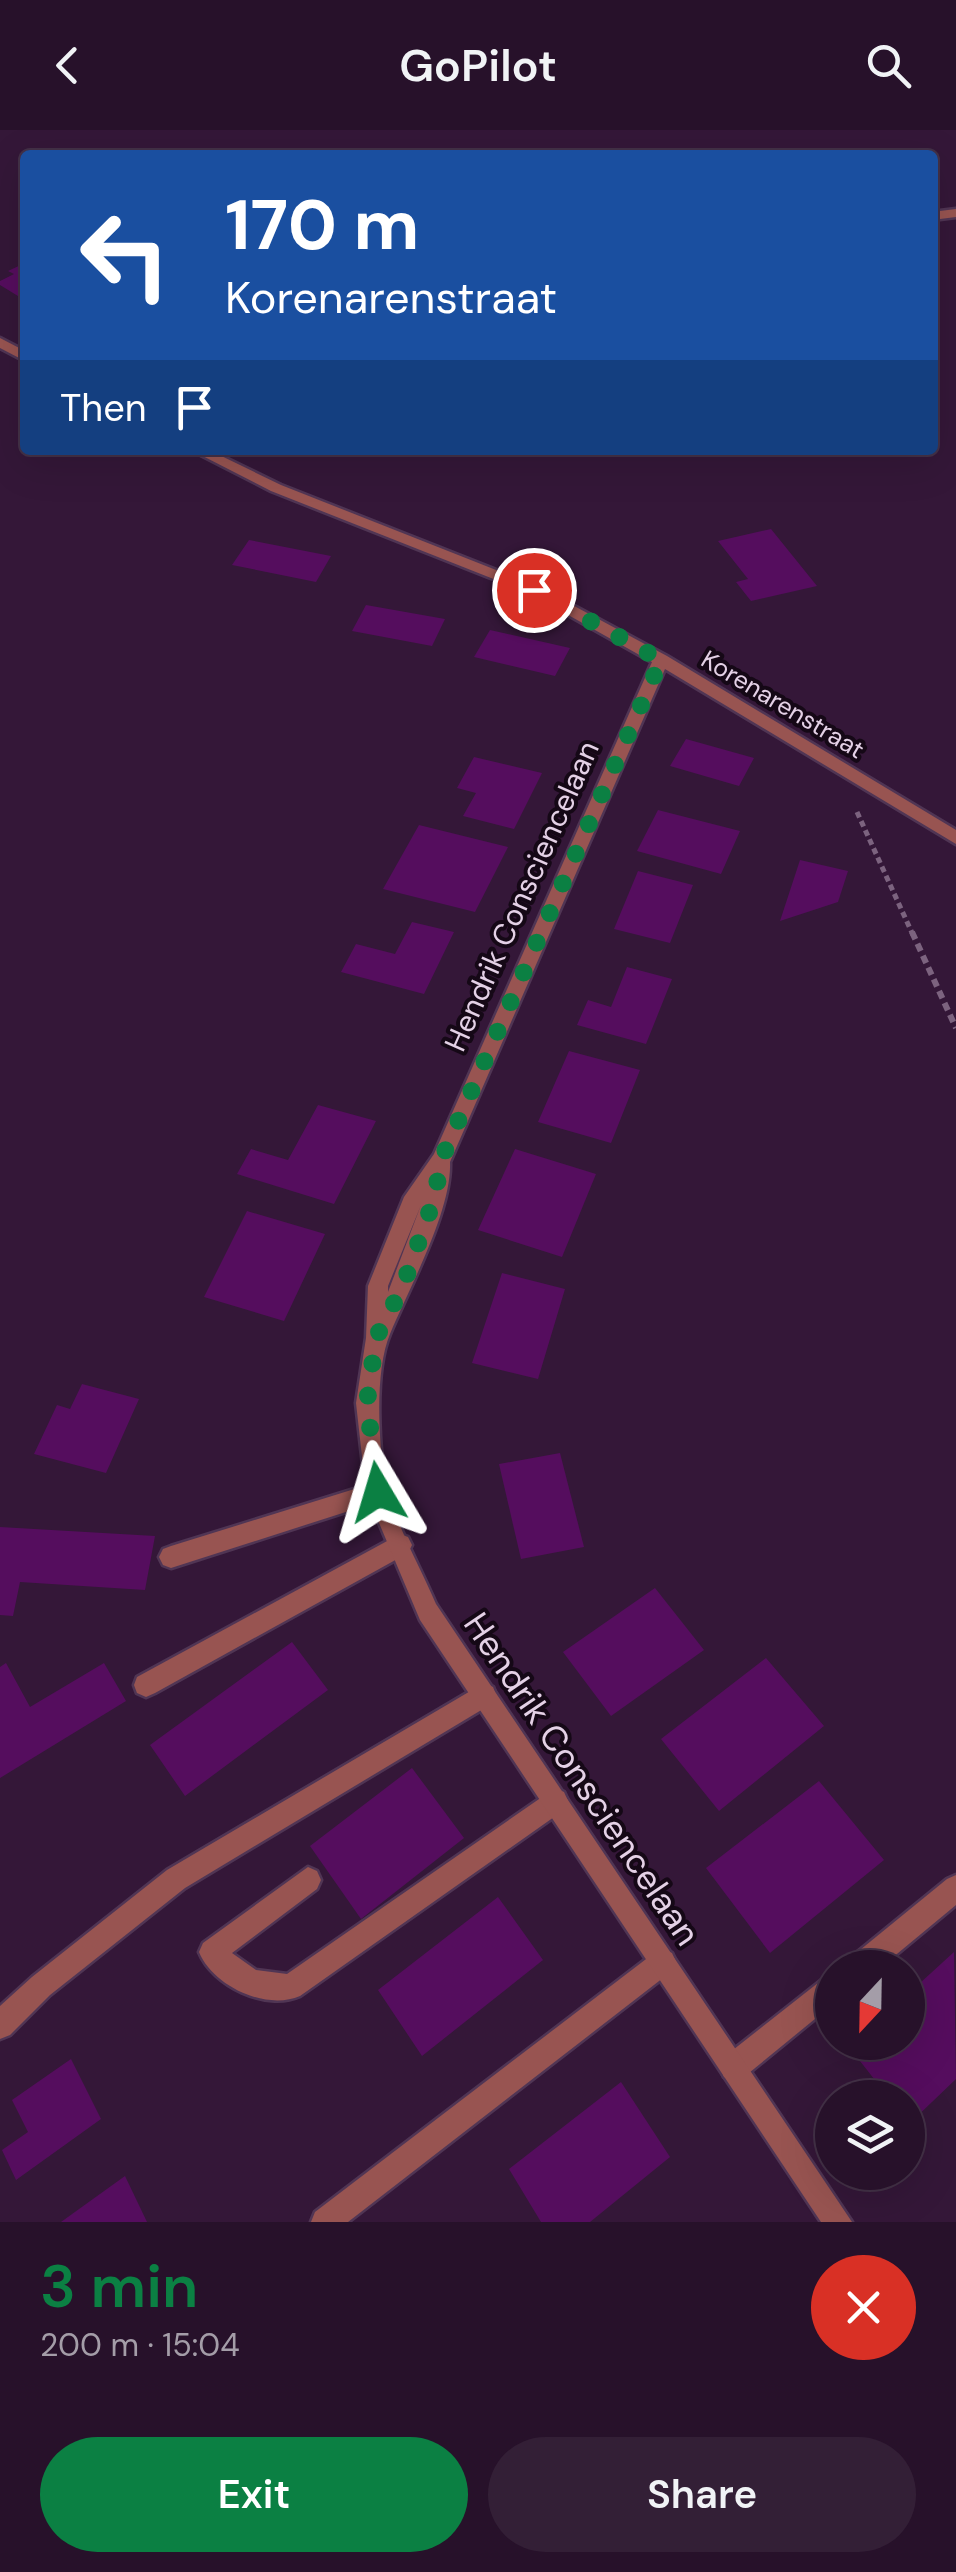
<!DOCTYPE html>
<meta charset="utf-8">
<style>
:root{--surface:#27112a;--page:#331f36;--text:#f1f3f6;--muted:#a49da8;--line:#433147;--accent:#0b8043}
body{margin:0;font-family:"DM Sans",sans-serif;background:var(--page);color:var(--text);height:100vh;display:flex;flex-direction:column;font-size:38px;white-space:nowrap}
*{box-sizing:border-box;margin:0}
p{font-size:32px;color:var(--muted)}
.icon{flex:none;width:55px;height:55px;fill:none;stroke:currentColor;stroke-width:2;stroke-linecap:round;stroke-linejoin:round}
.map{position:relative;height:2092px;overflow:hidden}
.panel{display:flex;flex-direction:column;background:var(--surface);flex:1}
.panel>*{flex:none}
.top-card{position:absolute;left:20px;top:20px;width:918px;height:305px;border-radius:10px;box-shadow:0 10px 40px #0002,0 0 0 2px var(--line);background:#1a4fa0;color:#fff;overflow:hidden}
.needle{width:65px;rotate:202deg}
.controls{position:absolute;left:815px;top:1820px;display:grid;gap:20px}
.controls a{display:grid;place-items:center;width:110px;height:110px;border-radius:50%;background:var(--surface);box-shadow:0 10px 40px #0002,0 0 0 2px var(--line);font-size:50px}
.pin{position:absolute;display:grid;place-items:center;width:85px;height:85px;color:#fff;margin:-42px;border:5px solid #fff;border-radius:50%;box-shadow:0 2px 10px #0007}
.me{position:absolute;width:110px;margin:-55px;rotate:353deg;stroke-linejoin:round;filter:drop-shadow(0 0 8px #0008)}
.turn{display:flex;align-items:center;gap:35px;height:210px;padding:0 40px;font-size:45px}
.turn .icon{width:130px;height:130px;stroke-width:2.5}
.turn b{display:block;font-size:70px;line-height:85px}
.then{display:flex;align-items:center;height:95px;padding:0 40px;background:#0003;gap:20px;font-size:38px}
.round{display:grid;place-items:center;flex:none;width:105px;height:105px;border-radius:52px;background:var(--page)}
.head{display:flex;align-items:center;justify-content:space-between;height:170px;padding:0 40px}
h1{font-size:60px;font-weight:600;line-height:75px;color:var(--accent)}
.button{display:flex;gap:20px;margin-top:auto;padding:20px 40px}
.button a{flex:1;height:115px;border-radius:60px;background:var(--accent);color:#fff;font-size:40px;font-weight:600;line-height:115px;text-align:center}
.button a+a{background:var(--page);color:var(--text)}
header{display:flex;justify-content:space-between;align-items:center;height:130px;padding:0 40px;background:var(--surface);font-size:45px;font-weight:600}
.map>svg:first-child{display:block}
.building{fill:#550d5e}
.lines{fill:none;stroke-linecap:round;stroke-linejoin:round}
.service-casing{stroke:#503554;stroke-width:5}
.minor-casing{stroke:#503554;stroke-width:5}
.path-far1{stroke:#7c637f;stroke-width:5;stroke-dasharray:6 4;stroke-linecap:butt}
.path{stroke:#7c637f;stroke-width:6;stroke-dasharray:8 5;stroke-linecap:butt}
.service{fill:#985451;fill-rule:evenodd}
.minor{fill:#985451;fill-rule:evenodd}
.route{stroke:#0b8043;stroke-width:18;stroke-dasharray:0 32.4}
.labels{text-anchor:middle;stroke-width:8;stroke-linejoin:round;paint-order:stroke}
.far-street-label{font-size:25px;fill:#e4d1e6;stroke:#150816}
.street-label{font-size:30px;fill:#e4d1e6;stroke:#150816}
.near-street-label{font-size:35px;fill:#e4d1e6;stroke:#150816}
</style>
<header><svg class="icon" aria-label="back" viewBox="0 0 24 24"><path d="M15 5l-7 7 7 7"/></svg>GoPilot<svg class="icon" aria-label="search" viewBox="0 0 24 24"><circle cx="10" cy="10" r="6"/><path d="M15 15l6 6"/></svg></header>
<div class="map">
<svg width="956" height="2092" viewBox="0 0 956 2092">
<rect width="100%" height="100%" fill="#341738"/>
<g class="building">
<path d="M25,133V163L18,166L0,155V151L14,144L8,141Z"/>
<path d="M771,399L817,456L751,471L736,452L748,449L718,411Z"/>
<path d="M249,410L331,426L316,452L232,435Z"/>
<path d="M366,475L445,489L432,516L352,501Z"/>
<path d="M490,500L570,518L555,546L474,527Z"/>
<path d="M686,609L754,628L739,656L670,636Z"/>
<path d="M474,627L542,643L514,699L463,686L476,663L457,658Z"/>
<path d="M658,680L740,701L721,744L637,721Z"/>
<path d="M419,695L508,717L475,782L383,759Z"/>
<path d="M800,730L848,741L838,772L780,791Z"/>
<path d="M638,741L693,755L670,813L614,799Z"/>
<path d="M412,792L454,802L424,864L341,842L356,814L395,824Z"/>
<path d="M627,837L672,849L646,914L577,895L588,870L611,877Z"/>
<path d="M569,921L640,940L611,1013L538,992Z"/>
<path d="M318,975L376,991L334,1074L237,1044L251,1019L288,1030Z"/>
<path d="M515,1019L596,1044L562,1127L478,1100Z"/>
<path d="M247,1081L325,1104L284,1191L204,1167Z"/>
<path d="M502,1143L565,1159L538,1249L472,1233Z"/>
<path d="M82,1254L139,1269L106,1343L34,1324L57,1275L70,1279Z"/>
<path d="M560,1323L584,1417L521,1429L499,1334Z"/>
<path d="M0,1397L155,1406L145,1460L20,1452L13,1486L0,1485Z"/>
<path d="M655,1458L704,1520L611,1586L563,1522Z"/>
<path d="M292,1512L328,1560L185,1666L150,1615Z"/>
<path d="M766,1528L824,1596L719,1681L661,1609Z"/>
<path d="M6,1533L30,1577L104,1533L126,1571L0,1648V1537Z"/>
<path d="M412,1638L464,1708L361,1789L310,1716Z"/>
<path d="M819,1651L884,1730L770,1823L706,1738Z"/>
<path d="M498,1767L543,1830L422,1926L378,1860Z"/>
<path d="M954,1822L956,1949L909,1994L908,1968H889L849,1917L855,1912H908V1864Z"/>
<path d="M71,1929L101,1989L16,2050L2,2020L28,2002L12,1970Z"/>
<path d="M621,1952L670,2027L590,2092H541L509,2039Z"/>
<path d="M125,2046L147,2092H61Z"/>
</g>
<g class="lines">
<defs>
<g id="service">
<path d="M377,1352L385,1355L388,1362L385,1369L377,1372L171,1438L163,1435L159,1427L163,1419L171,1416Z"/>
<path d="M400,1404L408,1407L412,1415L408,1423L155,1563L146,1567L137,1563L134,1555L137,1547Z"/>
<path d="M484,1553L493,1557L496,1565L493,1573L185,1758L50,1865L10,1905L0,1909V1876L32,1847L167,1740Z"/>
<path d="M555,1658L564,1662L568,1671L564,1680L300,1866C266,1881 213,1856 199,1822L203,1813L308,1737L317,1741L321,1750L317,1759L232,1823L256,1840L287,1844Z"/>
<path d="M956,1745V1775L880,1838H845L849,1829L947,1749Z"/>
<path d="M663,1819L672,1823L676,1832L672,1841L348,2092H311L315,2082L654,1823Z"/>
<path d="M832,1845V1875L744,1947L734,1951L724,1947L720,1937L724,1927L823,1849Z"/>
</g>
<g id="minor">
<path d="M956,79V87L932,90V82Z"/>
<path d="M0,208L25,221V231L0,218Z"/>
<path d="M191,320H209L281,355L539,457L667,526L956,700V714L665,539L450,1032C452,1081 409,1158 390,1204C374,1241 378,1323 388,1362C398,1398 421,1439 436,1474L852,2092H821L420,1490L366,1362L356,1273L366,1208L368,1156L404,1067L434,1024L652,532L529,463L271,361ZM421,1075L388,1162V1156Z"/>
</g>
</defs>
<use href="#service" class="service-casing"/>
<use href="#minor" class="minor-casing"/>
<path class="path-far1" d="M857,682L913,805"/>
<path class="path" d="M912,802L956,898"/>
<use href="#service" class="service"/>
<use href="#minor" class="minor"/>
</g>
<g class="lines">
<path class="route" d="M378,1362L367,1272L376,1208L403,1156L434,1069L442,1028L661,530L534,460"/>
</g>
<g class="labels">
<g class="far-street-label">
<text transform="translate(783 574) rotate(31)" y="9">Korenarenstraat</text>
</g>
<g class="street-label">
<text transform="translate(522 766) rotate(-66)" y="10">Hendrik Consciencelaan</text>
</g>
<g class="near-street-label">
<text transform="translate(582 1649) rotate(56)" y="12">Hendrik Consciencelaan</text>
</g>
</g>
</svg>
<div class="controls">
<a><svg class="needle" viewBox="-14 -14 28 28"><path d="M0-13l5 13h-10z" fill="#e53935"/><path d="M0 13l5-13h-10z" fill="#a49da8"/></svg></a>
<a><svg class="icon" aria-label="layers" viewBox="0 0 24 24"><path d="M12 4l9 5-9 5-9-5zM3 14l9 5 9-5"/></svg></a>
</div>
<div class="pin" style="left:534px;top:460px;background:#d93025"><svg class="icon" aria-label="arrive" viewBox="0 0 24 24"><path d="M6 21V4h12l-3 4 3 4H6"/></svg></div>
<svg class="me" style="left:378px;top:1362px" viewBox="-20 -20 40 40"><path d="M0-17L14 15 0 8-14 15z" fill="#0b8043" stroke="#fff" stroke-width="4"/></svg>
<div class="top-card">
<div class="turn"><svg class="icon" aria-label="left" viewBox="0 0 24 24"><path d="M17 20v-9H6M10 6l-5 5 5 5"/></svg><div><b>170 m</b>Korenarenstraat</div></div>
<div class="then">Then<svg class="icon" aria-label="arrive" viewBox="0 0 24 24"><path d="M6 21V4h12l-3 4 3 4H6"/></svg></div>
</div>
</div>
<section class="panel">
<div class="head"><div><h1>3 min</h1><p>200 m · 15:04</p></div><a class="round" style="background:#d93025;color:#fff"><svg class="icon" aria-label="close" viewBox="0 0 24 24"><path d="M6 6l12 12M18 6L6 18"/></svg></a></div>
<div class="button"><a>Exit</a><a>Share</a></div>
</section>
